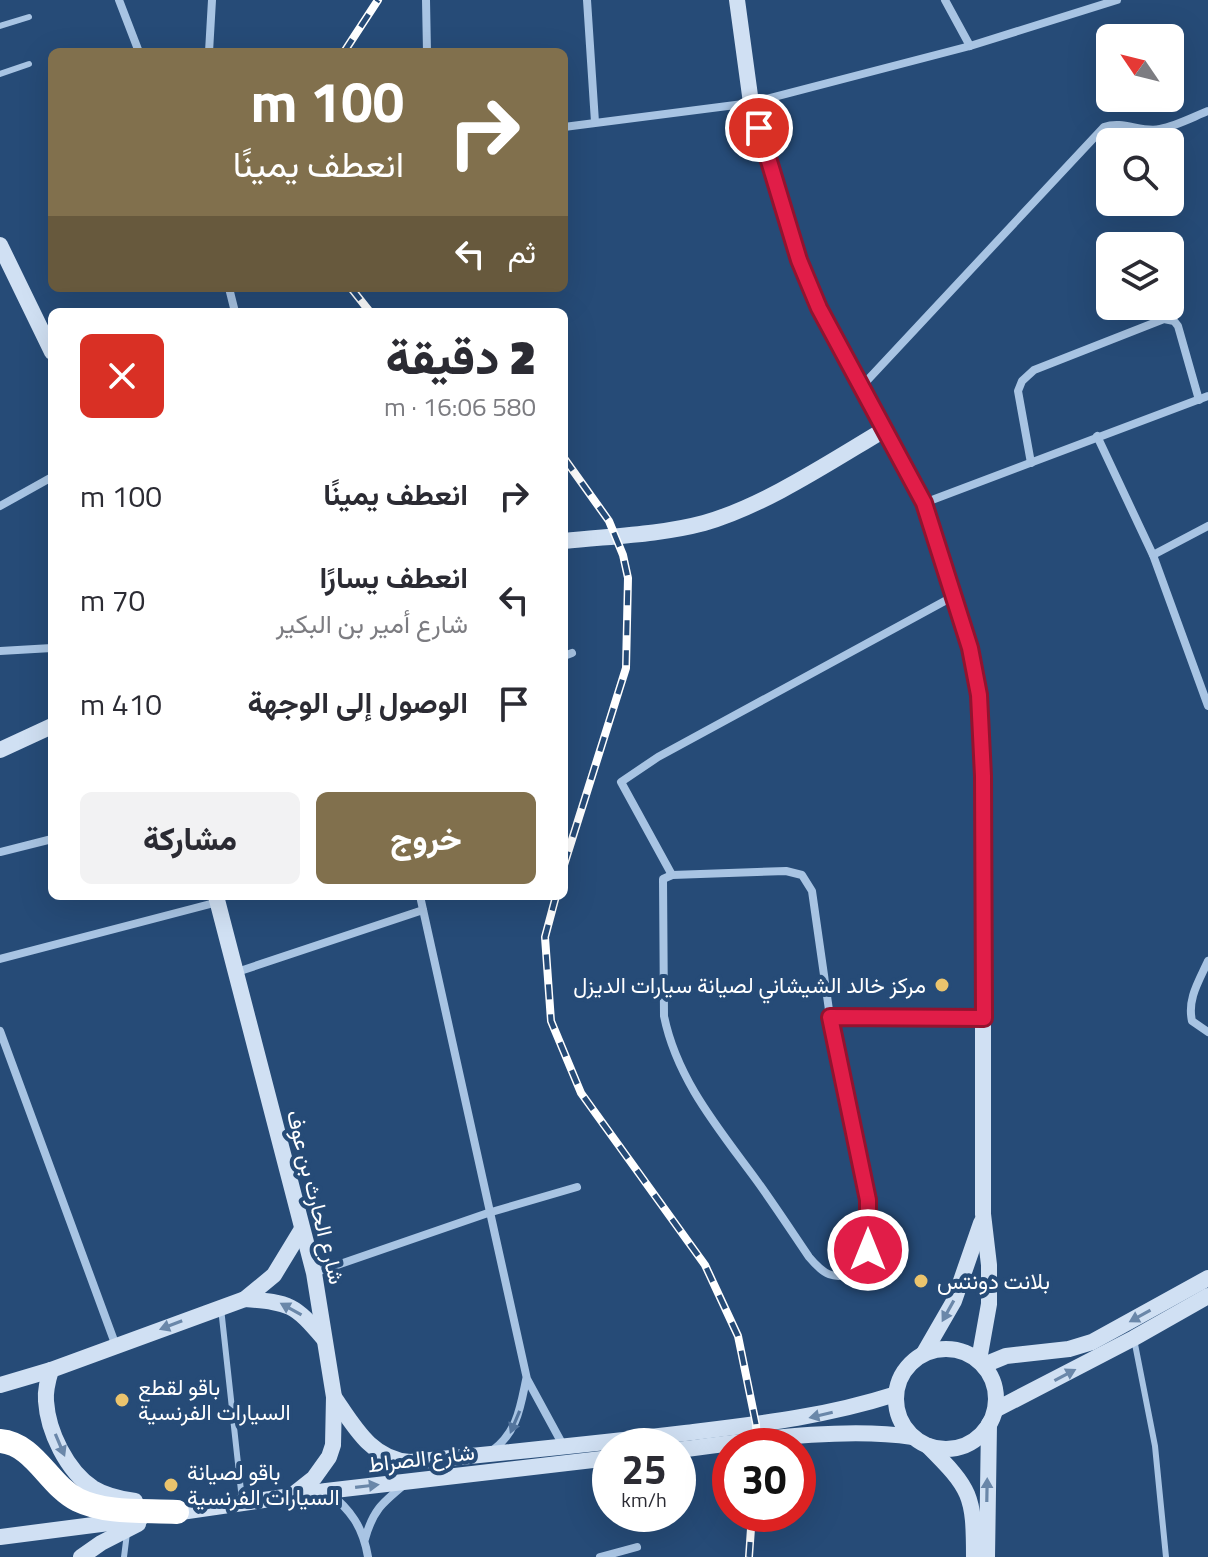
<!DOCTYPE html>
<html lang="ar">
<meta charset="utf-8">
<style>
:root{--surface:#fff;--page:#f2f2f3;--text:#2b2b33;--muted:#7c7c81;--accent:#81704d}
body{margin:0;font-family:"Titillium Web",Vazirmatn,sans-serif;background:var(--page);color:var(--text);direction:rtl;height:100vh;display:flex;flex-direction:column;font-size:30px;white-space:nowrap}
*{box-sizing:border-box;margin:0}
p{font-size:26px;color:var(--muted)}
.icon{flex:none;width:44px;height:44px;fill:none;stroke:currentColor;stroke-width:2;stroke-linecap:round;stroke-linejoin:round}
.map{position:relative;flex:1;overflow:hidden;direction:ltr}
.side{position:absolute;left:48px;top:308px;width:520px;height:592px;display:flex;flex-direction:column;background:var(--surface);border-radius:12px;box-shadow:0 8px 32px #0002;direction:rtl}
.side>*{flex:none}
.guide{position:absolute;left:48px;top:48px;width:520px;height:244px;border-radius:12px;box-shadow:0 8px 32px #0002;direction:rtl;background:#81704d;color:#fff;overflow:hidden}
.needle{width:52px;rotate:305deg}
.fabs{position:absolute;left:1096px;top:24px;display:grid;gap:16px}
.fabs a{display:grid;place-items:center;width:88px;height:88px;border-radius:12px;background:var(--surface);box-shadow:0 8px 32px #0002;font-size:40px}
.speed{position:absolute;left:592px;top:1428px;display:flex;gap:16px;font-size:40px;font-weight:700;text-align:center}
.speed>*{display:grid;place-content:center;width:104px;height:104px;border-radius:50%;background:var(--surface);box-shadow:0 8px 32px #0002;line-height:1}
.speed small{font-size:20px;font-weight:400}
.speed .limit{border:12px solid #d22;background:#fff;color:#111}
.pin{position:absolute;display:grid;place-items:center;width:68px;height:68px;color:#fff;margin:-34px;border:4px solid #fff;border-radius:50%;box-shadow:0 2px 8px #0007}
.me{position:absolute;width:88px;margin:-44px;rotate:0deg;stroke-linejoin:round;filter:drop-shadow(0 0 6px #0008)}
.turn{display:flex;align-items:center;gap:28px;height:168px;padding:0 32px;font-size:36px}
.turn .icon{width:104px;height:104px;stroke-width:2.5}
.turn b{display:block;font-size:56px;line-height:68px}
.then{display:flex;align-items:center;height:76px;padding:0 32px;background:#0003;gap:16px;font-size:30px}
.round{display:grid;place-items:center;flex:none;width:84px;height:84px;border-radius:12px;background:var(--page)}
.head{display:flex;align-items:center;justify-content:space-between;height:136px;padding:0 32px}
h1{font-size:48px;font-weight:800;line-height:60px}
.primary-button{display:flex;gap:16px;margin-top:auto;padding:16px 32px}
.primary-button a{flex:1;height:92px;border-radius:12px;background:var(--accent);color:#fff;font-size:32px;font-weight:800;line-height:92px;text-align:center}
.primary-button a+a{background:var(--page);color:var(--text)}
ul{padding:0;list-style:none}
li{display:flex;align-items:center;gap:24px;height:104px;padding:0 32px}
li div{flex:1}
li b{display:block;font-size:30px}
li em{font-style:normal}
.map>svg:first-child{display:block}
.lines{fill:none;stroke-linecap:round;stroke-linejoin:round}
.lane{stroke:#a8c4e3;stroke-width:6}
.street{stroke:#a8c4e3;stroke-width:8}
.secondary{stroke:#d0e0f3;stroke-width:16}
.highway{stroke:#fff;stroke-width:24}
.rail-casing{stroke:#fff;stroke-width:8}
.rail{stroke:#264b77;stroke-width:5;stroke-dasharray:15;stroke-linecap:butt}
.oneway{fill:#6a87a9}
.oneway2{fill:#54759d}
.route-casing{stroke:#92132f;stroke-width:20}
.route{stroke:#e11d48;stroke-width:14}
.poi-dot{fill:#ebc46d;stroke:#264b77;stroke-width:3}
.labels{text-anchor:middle;stroke-width:8;stroke-linejoin:round;paint-order:stroke}
.poi-label{font-size:22px;fill:#fff;stroke:#264b77;text-anchor:start}
.street-label{font-size:22px;fill:#fff;stroke:#264b77}
</style>
<div class="map">
<svg width="1208" height="1557" viewBox="0 0 1208 1557">
<rect width="100%" height="100%" fill="#264b77"/>
<g class="lines">
<g class="lane">
<path d="M0,26L29,17"/>
<path d="M0,74L29,64"/>
<path d="M221,1308L242,1500"/>
<path d="M1134,1339L1155,1446L1166,1557"/>
<path d="M124,1557L127,1533"/>
</g>
<g class="street">
<path d="M119,0L139,52"/>
<path d="M426,0L427,52"/>
<path d="M587,0L595,122"/>
<path d="M945,0L970,46"/>
<path d="M209,52L212,0"/>
<path d="M564,127L751,103L970,46L1117,0"/>
<path d="M229,288L235,312"/>
<path d="M862,386L1104,127C1123,120 1141,133 1160,129C1176,126 1193,117 1208,111"/>
<path d="M1097,436L1153,555L1208,706"/>
<path d="M1031,463L1018,391L1022,381L1034,370L1164,319L1174,321L1178,326L1199,400"/>
<path d="M924,503L1208,396"/>
<path d="M0,506L52,477"/>
<path d="M1153,555L1208,526"/>
<path d="M0,651L52,648"/>
<path d="M564,656L572,653"/>
<path d="M0,852L52,839"/>
<path d="M786,871L802,875L812,891L830,1017L868,1200V1250L855,1273C833,1280 824,1275 809,1257C792,1232 775,1206 757,1181C719,1129 677,1080 664,1016L663,879L672,875Z"/>
<path d="M672,875L621,782L658,757L954,596"/>
<path d="M420,896L527,1379L564,1447"/>
<path d="M0,959L218,902"/>
<path d="M1208,961C1199,981 1187,999 1192,1021L1208,1032"/>
<path d="M237,972L423,910"/>
<path d="M830,1017L984,1018"/>
<path d="M0,1031L116,1346"/>
<path d="M314,1273L488,1213L577,1187"/>
<path d="M492,1451C517,1432 520,1409 526,1380"/>
<path d="M327,1491C351,1510 363,1527 368,1557"/>
<path d="M365,1539C373,1510 382,1503 405,1484"/>
<path d="M600,1557L637,1547"/>
</g>
<g class="secondary">
<path d="M737,0L751,103L799,260L819,308L924,503L970,648L979,695L983,776V1214L989,1265V1304L979,1360"/>
<path d="M0,245L52,352"/>
<path d="M564,541C610,536 659,535 704,523C764,506 830,462 884,430"/>
<path d="M0,750L52,726"/>
<path d="M216,896L314,1273L334,1397L333,1445L329,1457L314,1478L290,1497"/>
<path d="M245,1299C291,1303 294,1304 324,1339"/>
<circle cx="946" cy="1399" r="50"/>
<path d="M924,1353L954,1301L981,1223"/>
<path d="M984,1365L1006,1356L1069,1349L1092,1342L1208,1278"/>
<path d="M51,1370C48,1380 45,1390 46,1401C48,1432 67,1471 93,1488C106,1496 121,1499 135,1501"/>
<path d="M0,1385L51,1370L245,1299L274,1275L302,1229"/>
<path d="M334,1397C354,1426 371,1459 410,1462C502,1453 593,1444 685,1433C759,1424 824,1417 896,1394"/>
<path d="M995,1410L1134,1338L1208,1296"/>
<path d="M928,1446C971,1489 974,1495 974,1557"/>
<path d="M678,1450C750,1441 841,1426 913,1437"/>
<path d="M167,1514L326,1491L610,1458"/>
<path d="M0,1537L140,1519"/>
<path d="M81,1557L101,1543L138,1524"/>
<path d="M987,1557L989,1424"/>
</g>
<path class="highway" d="M0,1441C35,1444 48,1485 78,1500C107,1514 145,1510 177,1512"/>
<defs>
<g id="rail">
<path d="M344,52L378,0"/>
<path d="M351,288L370,312"/>
<path d="M564,458L609,521L623,555L628,578L626,668L564,865"/>
<path d="M556,896L545,937L551,1021L581,1093L705,1265L738,1336L756,1424L757,1446"/>
<path d="M749,1557L752,1514"/>
</g>
</defs>
<use href="#rail" class="rail-casing"/>
<use href="#rail" class="rail"/>
</g>
<defs><path id="oneway-solid" d="M-6-.8H1V-3.2L6.5 0L1 3.2V.8H-6Z" transform="scale(2)"/></defs>
<g class="oneway">
<use href="#oneway-solid" transform="translate(291 1309) rotate(-151)"/>
<use href="#oneway-solid" transform="translate(948 1311) rotate(119)"/>
<use href="#oneway-solid" transform="translate(1140 1316) rotate(151)"/>
<use href="#oneway-solid" transform="translate(171 1325) rotate(159)"/>
<use href="#oneway-solid" transform="translate(1065 1375) rotate(-28)"/>
<use href="#oneway-solid" transform="translate(821 1415) rotate(167)"/>
<use href="#oneway-solid" transform="translate(60 1445) rotate(67)"/>
<use href="#oneway-solid" transform="translate(367 1486) rotate(-7)"/>
<use href="#oneway-solid" transform="translate(987 1490) rotate(-89)"/>
</g>
<use class="oneway2" href="#oneway-solid" transform="translate(515 1422) rotate(113)"/>
<g class="lines">
<defs>
<path id="route" d="M759,128L799,260L819,308L924,503L970,648L979,695L983,776L984,1018L830,1017L868,1200V1250"/>
</defs>
<use href="#route" class="route-casing"/>
<use href="#route" class="route"/>
</g>
<g class="poi-dot">
<circle cx="942" cy="985" r="8"/>
<circle cx="921" cy="1281" r="8"/>
<circle cx="122" cy="1400" r="8"/>
<circle cx="171" cy="1485" r="8"/>
</g>
<g class="labels">
<g class="poi-label">
<text x="926" y="993" text-anchor="end">مركز خالد الشيشاني لصيانة سيارات الديزل</text>
<text x="937" y="1289">بلانت دونتس</text>
<text x="138" y="1395">باقو لقطع<tspan x="138" dy="25">السيارات الفرنسية</tspan></text>
<text x="187" y="1480">باقو لصيانة<tspan x="187" dy="25">السيارات الفرنسية</tspan></text>
</g>
<g class="street-label">
<text transform="translate(316 1197) rotate(76)" y="8">شارع الحارث بن عوف</text>
<text transform="translate(421 1458) rotate(-7)" y="8">شارع الصراط</text>
</g>
</g>
</svg>
<div class="fabs">
<a><svg class="needle" viewBox="-14 -14 28 28"><path d="M0-13l5 13h-10z" fill="#e53935"/><path d="M0 13l5-13h-10z" fill="#7c7c81"/></svg></a>
<a><svg class="icon" aria-label="search" viewBox="0 0 24 24"><circle cx="10" cy="10" r="6"/><path d="M15 15l6 6"/></svg></a>
<a><svg class="icon" aria-label="layers" viewBox="0 0 24 24"><path d="M12 4l9 5-9 5-9-5zM3 14l9 5 9-5"/></svg></a>
</div>
<div class="speed"><div>25<small>km/h</small></div><div class="limit">30</div></div>
<div class="pin" style="left:759px;top:128px;background:#d93025"><svg class="icon" aria-label="arrive" viewBox="0 0 24 24"><path d="M6 21V4h12l-3 4 3 4H6"/></svg></div>
<svg class="me" style="left:868px;top:1250px" viewBox="-20 -20 40 40"><circle r="17" fill="#e11d48" stroke="#fff" stroke-width="3"/><path d="M0-11L8 9 0 5-8 9z" fill="#fff"/></svg>
<div class="guide">
<div class="turn"><svg class="icon" aria-label="right" viewBox="0 0 24 24"><path d="M7 20v-9h11M14 6l5 5-5 5"/></svg><div><b>100 m</b>انعطف يمينًا</div></div>
<div class="then">ثم<svg class="icon" aria-label="left" viewBox="0 0 24 24"><path d="M17 20v-9H6M10 6l-5 5 5 5"/></svg></div>
</div>
<section class="side">
<div class="head"><div><h1>2 دقيقة</h1><p>580 m · 16:06</p></div><a class="round" style="background:#d93025;color:#fff"><svg class="icon" aria-label="close" viewBox="0 0 24 24"><path d="M6 6l12 12M18 6L6 18"/></svg></a></div>
<ul>
<li><svg class="icon" aria-label="right" viewBox="0 0 24 24"><path d="M7 20v-9h11M14 6l5 5-5 5"/></svg><div><b>انعطف يمينًا</b></div><em>100 m</em></li>
<li><svg class="icon" aria-label="left" viewBox="0 0 24 24"><path d="M17 20v-9H6M10 6l-5 5 5 5"/></svg><div><b>انعطف يسارًا</b><p>شارع أمير بن البكير</p></div><em>70 m</em></li>
<li><svg class="icon" aria-label="arrive" viewBox="0 0 24 24"><path d="M6 21V4h12l-3 4 3 4H6"/></svg><div><b>الوصول إلى الوجهة</b></div><em>410 m</em></li>
</ul>
<div class="primary-button"><a>خروج</a><a>مشاركة</a></div>
</section>
</div>
